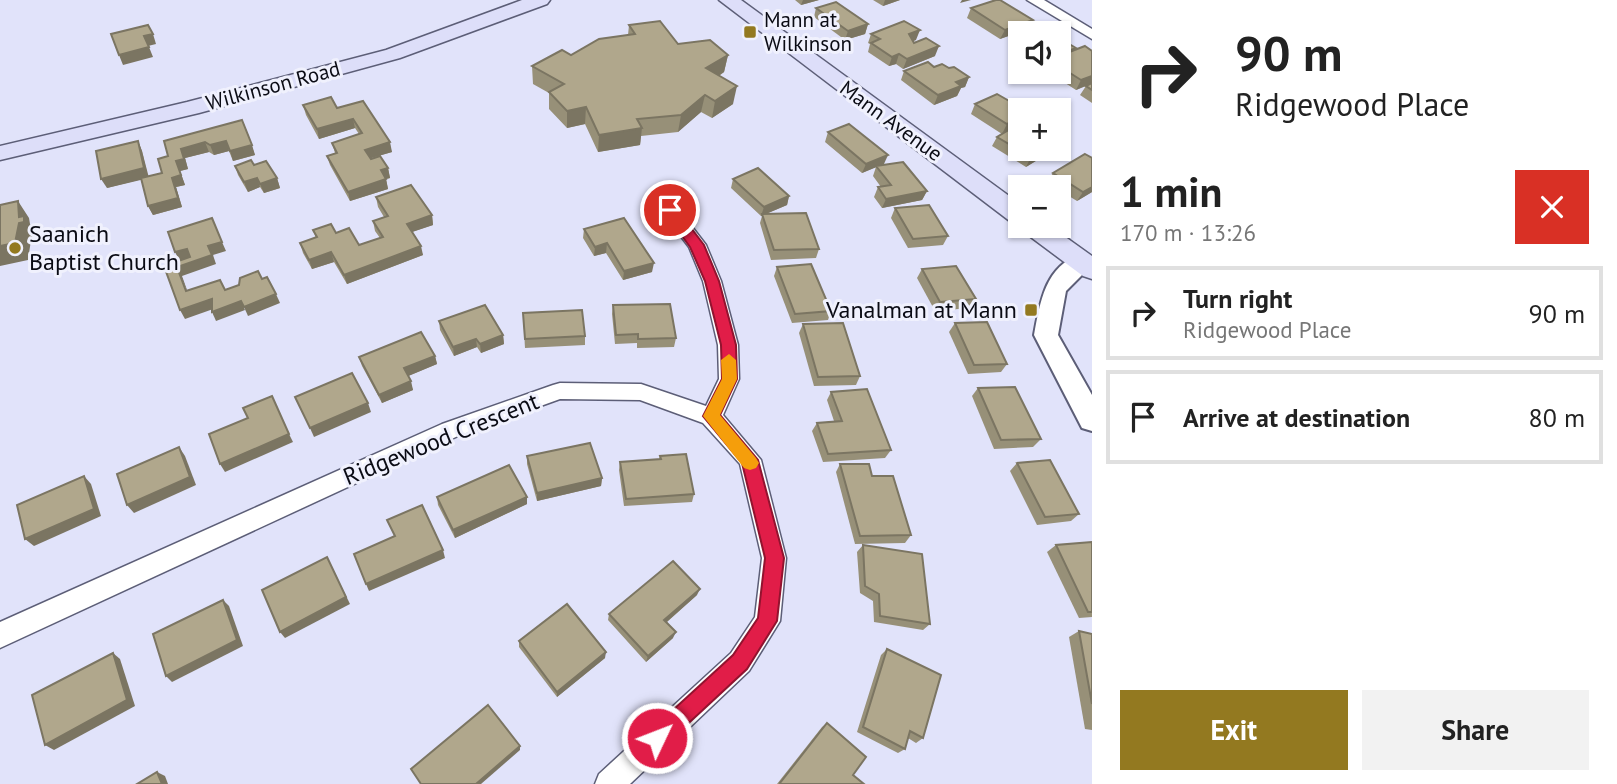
<!DOCTYPE html>
<meta charset="utf-8">
<style>
:root{--surface:#fff;--page:#f2f2f2;--text:#222;--muted:#767676;--line:#e0e0e0;--accent:#937920}
body{margin:0;font-family:"PT Sans",sans-serif;background:var(--page);color:var(--text);height:100vh;display:flex;flex-direction:column;font-size:26px;white-space:nowrap}
*{box-sizing:border-box;margin:0}
p{font-size:23px;color:var(--muted)}
.icon{flex:none;width:38px;height:38px;fill:none;stroke:currentColor;stroke-width:2;stroke-linecap:round;stroke-linejoin:round}
.map{position:relative;flex:1;overflow:hidden}
.drawer{display:flex;flex-direction:column;background:var(--surface);width:525px}
.drawer>*{flex:none}
.guide{background:#fff;color:var(--text);overflow:hidden}
.tools{position:absolute;left:1008px;top:21px;display:grid;gap:14px}
.tools a{display:grid;place-items:center;width:63px;height:63px;border-radius:0px;background:var(--surface);box-shadow:0 2px 5px #0004;font-size:35px}
.pin{position:absolute;display:grid;place-items:center;width:60px;height:60px;color:#fff;margin:-30px;border:4px solid #fff;border-radius:50%;box-shadow:0 2px 7px #0007}
.me{position:absolute;width:77px;margin:-38px;rotate:47deg;stroke-linejoin:round;filter:drop-shadow(0 0 5px #0008)}
.turn{display:flex;align-items:center;gap:24px;height:147px;padding:0 28px;font-size:32px}
.turn .icon{width:91px;height:91px;stroke-width:2.5}
.turn b{display:block;font-size:49px;line-height:60px}
.round{display:grid;place-items:center;flex:none;width:74px;height:74px;border-radius:0px;background:var(--page)}
.overview{display:flex;align-items:center;justify-content:space-between;height:119px;padding:0 28px}
h1{font-size:42px;font-weight:700;line-height:52px}
.action{display:flex;gap:14px;margin-top:auto;padding:14px 28px}
.action a{flex:1;height:80px;border-radius:0px;background:var(--accent);color:#fff;font-size:28px;font-weight:700;line-height:80px;text-align:center}
.action a+a{background:var(--page);color:var(--text)}
ul{padding:0;list-style:none}
li{display:flex;align-items:center;gap:21px;height:94px;margin:0 14px 10px;padding:0 14px;border:4px solid var(--line);border-radius:0px}
li div{flex:1}
li b{display:block;font-size:26px}
li em{font-style:normal}
main{display:flex;flex:1;min-height:0}
.map>svg:first-child{display:block}
.lines{fill:none;stroke-linecap:round;stroke-linejoin:round}
.minor-casing{stroke:#5c5e77;stroke-width:3}
.tertiary-casing{stroke:#5c5e77;stroke-width:4}
.secondary-casing{stroke:#5c5e77;stroke-width:3}
.minor{fill:#fff;fill-rule:evenodd}
.tertiary{fill:#fff;fill-rule:evenodd}
.secondary{fill:#dddef9;fill-rule:evenodd}
.wall{fill:#979078}
.shaded-wall{fill:#7b7562}
.building{fill:#b0a78c;stroke:#7b7562;stroke-width:2}
.route{fill:#e11d48;stroke:#92132f;stroke-width:2}
.slow{fill:#f59e0b}
.poi-dot{fill:#937920;stroke:#f0f1fd;stroke-width:2.5}
.labels{text-anchor:middle;stroke-width:6;stroke-linejoin:round;paint-order:stroke}
.far-poi-label{font-size:21px;fill:#0a0b14;stroke:#f0f1fd;text-anchor:start}
.far-street-label{font-size:21px;fill:#0a0b14;stroke:#f0f1fd}
.poi-label{font-size:24px;fill:#0a0b14;stroke:#f0f1fd;text-anchor:start}
.street-label{font-size:24px;fill:#0a0b14;stroke:#f0f1fd}
</style>
<main>
<div class="map">
<svg width="1092" height="784" viewBox="0 0 1092 784">
<rect width="100%" height="100%" fill="#e1e3fa"/>
<g class="lines">
<defs>
<g id="minor">
<path d="M1027,0H1044L1092,29V39Z"/>
<path d="M670,204L676,206L706,245L721,281L738,345L739,379L723,415L761,460L786,558L780,621L749,671L630,784H595L599,774L731,653L755,617L762,558L740,464L703,423L640,400L560,399L458,436L0,648V622L442,424L553,385L560,383L641,384L706,406L719,379L718,345L703,281L689,247L661,210Z"/>
</g>
<path id="tertiary" d="M1082,254L1090,256L1092,265L1066,291L1058,335L1092,395V431L1082,428L1034,335C1040,303 1045,265 1082,254Z"/>
<g id="secondary">
<path d="M522,0H550L547,4L400,58L199,113L0,160V146L187,102L386,50Z"/>
<path d="M719,0H741L1020,204V224L1011,222Z"/>
<path d="M1020,226H1050L1092,256V279L1083,276L1024,232Z"/>
</g>
</defs>
<use href="#minor" class="minor-casing"/>
<use href="#tertiary" class="tertiary-casing"/>
<use href="#secondary" class="secondary-casing"/>
<use href="#minor" class="minor"/>
<use href="#tertiary" class="tertiary"/>
<use href="#secondary" class="secondary"/>
</g>
<g class="wall">
<path d="M795,0H819L801,5Z"/>
<path d="M873,0H900L883,6Z"/>
<path d="M816,8L868,24L865,34L845,40L814,17Z"/>
<path d="M971,8L1033,20L1028,29L1000,39L967,18Z"/>
<path d="M629,25L678,44L728,55L724,72L719,76L733,104L712,118L701,112L678,132L641,136L640,145L598,152L585,124L567,128L549,109V93L533,84L532,66L571,55L628,35Z"/>
<path d="M871,34L916,40L913,41L914,43L935,56L903,69L896,64L889,66L868,52L870,44L868,43Z"/>
<path d="M1020,34V46L1015,43Z"/>
<path d="M1059,38L1074,51L1092,83V103L1080,95L1086,86L1076,90L1048,72H1059Z"/>
<path d="M934,67L949,68L969,77L965,87L961,88L957,96L934,105L901,80L904,71Z"/>
<path d="M363,101L392,152L371,158L388,168L390,178L386,179L388,189L350,201L330,165L327,156L335,153L332,143L359,134L355,128L319,139L306,115L303,105L337,108Z"/>
<path d="M1011,102L1020,110V149H1045L1039,159L1026,167L992,146L997,137L1002,134L971,114L975,104Z"/>
<path d="M242,120L255,155L233,161L229,151L214,155L209,152L185,158L188,169L180,171L185,185L176,187L182,207L153,215L148,206L142,179L107,188L138,141L142,151L148,177L162,173L168,156Z"/>
<path d="M828,132L884,164L881,165L927,191L922,200L882,208L874,197L878,187H881L873,176L876,167L862,173L825,142Z"/>
<path d="M254,165L277,178L280,188L264,193L260,187L248,192L238,175L235,166Z"/>
<path d="M1053,173L1092,192L1077,201L1059,190V187H1055L1047,182Z"/>
<path d="M733,179L789,196L787,205L766,214L819,249L816,258L771,260L760,223L762,216H761L731,188Z"/>
<path d="M376,197L432,215L433,225L412,232L423,255L347,284L334,262L312,269L303,253L300,243L316,238L313,230L336,233L359,245L380,238L375,231L373,221L384,217L378,207Z"/>
<path d="M895,208L948,236L943,245L908,248L891,218Z"/>
<path d="M584,229L652,272L623,280L606,253L594,256L583,238Z"/>
<path d="M777,267L831,311L828,320L792,323L774,276Z"/>
<path d="M922,269L976,299L970,308L935,311L917,278Z"/>
<path d="M613,305L676,338L674,347L637,348V343L615,344L612,314Z"/>
<path d="M523,313L585,336V345L525,348Z"/>
<path d="M439,321L503,335L504,344L481,353L477,347L454,356L440,330Z"/>
<path d="M955,323L1007,364L1001,372L968,374L949,332Z"/>
<path d="M803,324L860,376L856,385L814,386L799,333Z"/>
<path d="M435,356L437,364L408,376L413,390L382,403L362,366L359,357Z"/>
<path d="M978,388L1041,439L1033,447L994,449L972,396Z"/>
<path d="M831,392L891,450L885,458L823,462L812,431L817,423L834,421L827,400Z"/>
<path d="M527,456L602,478L601,486L537,501L527,464Z"/>
<path d="M660,456L694,494L692,502L624,506L619,470L620,462L659,459Z"/>
<path d="M1017,463L1079,514L1071,521L1037,525L1010,471Z"/>
<path d="M840,464L872,476L911,535L905,543L855,544L836,472Z"/>
<path d="M437,497L527,504L455,538L438,505Z"/>
<path d="M1092,542V617L1079,618L1047,552L1056,545Z"/>
<path d="M863,545L930,624L923,630L874,622L873,601L860,593L857,552Z"/>
<path d="M697,595L667,622L673,638L646,662L608,620L609,614Z"/>
<path d="M1079,631L1092,634V730L1085,729L1069,637Z"/>
<path d="M519,641L605,658L557,697L519,647Z"/>
<path d="M887,649L923,738L916,743L908,738L905,749L898,753L857,732L881,655Z"/>
<path d="M827,723L853,775L864,784H777L822,727Z"/>
</g>
<g class="shaded-wall">
<path d="M803,0H819L801,5Z"/>
<path d="M885,0H900L883,6Z"/>
<path d="M962,0H971L960,3Z"/>
<path d="M1033,20L1028,29L1000,39L1005,30Z"/>
<path d="M868,24L865,34L845,40L848,31Z"/>
<path d="M920,30L916,40L905,44L909,34Z"/>
<path d="M153,34L156,44L148,46L144,36Z"/>
<path d="M939,46L935,56L903,69L907,59Z"/>
<path d="M149,47L153,57L123,65L119,55Z"/>
<path d="M899,54L896,64L889,66L892,57Z"/>
<path d="M728,55L724,72L703,86L706,68Z"/>
<path d="M1092,76V83L1076,90L1081,80Z"/>
<path d="M969,77L965,87L961,88L957,96L934,105L938,95L956,82Z"/>
<path d="M737,86L733,104L712,118L715,101Z"/>
<path d="M705,95L701,112L678,132L681,115Z"/>
<path d="M586,107L585,124L567,128V111Z"/>
<path d="M1020,118V124L1002,134L1007,124Z"/>
<path d="M353,119L355,128L319,139L317,129Z"/>
<path d="M642,128L640,145L598,152L599,135Z"/>
<path d="M138,141L142,151L149,178L107,188L101,179Z"/>
<path d="M226,141L229,151L214,155L210,145Z"/>
<path d="M205,142L209,152L185,158L188,169L180,171L185,185L176,187L182,207L153,215L148,206L172,178L181,149Z"/>
<path d="M390,142L392,152L368,159L365,150Z"/>
<path d="M252,145L255,155L233,161L230,151Z"/>
<path d="M1045,149L1039,159L1026,167L1031,157Z"/>
<path d="M888,155L884,164L862,173L866,164Z"/>
<path d="M388,168L390,178L382,180L381,170Z"/>
<path d="M257,178L260,187L248,192L244,182Z"/>
<path d="M277,178L280,188L264,193L260,184Z"/>
<path d="M386,179L388,189L350,201L348,192Z"/>
<path d="M1092,187V192L1077,201L1083,192Z"/>
<path d="M927,191L922,200L882,208L886,199Z"/>
<path d="M789,196L787,205L761,216L764,207Z"/>
<path d="M18,201L29,218L30,224L36,233L35,239L31,240L28,260L0,266V246L19,217Z"/>
<path d="M432,215L433,225L409,233L407,224Z"/>
<path d="M222,242L226,251L213,255L216,264L182,276L191,301L177,267L208,246Z"/>
<path d="M607,243L606,253L594,256L595,247Z"/>
<path d="M421,246L423,255L347,284L344,275Z"/>
<path d="M187,249L191,258L180,262L175,252Z"/>
<path d="M331,252L334,262L312,269L309,260Z"/>
<path d="M654,263L652,272L623,280L624,271Z"/>
<path d="M276,294L280,303L248,316L244,307Z"/>
<path d="M212,299L216,308L185,319L180,310Z"/>
<path d="M241,301L245,310L216,321L212,312Z"/>
<path d="M503,335L504,344L481,353L480,344Z"/>
<path d="M476,339L477,347L454,356L453,347Z"/>
<path d="M435,356L437,364L406,377L404,368Z"/>
<path d="M411,381L413,390L382,403L379,395Z"/>
<path d="M368,403L371,412L314,437L310,428Z"/>
<path d="M289,434L293,442L225,472L220,464Z"/>
<path d="M179,447L185,456L196,485L134,513L127,505Z"/>
<path d="M84,476L91,484L101,516L34,546L25,539Z"/>
<path d="M602,478L601,486L537,501V493Z"/>
<path d="M527,497V504L455,538L453,530Z"/>
<path d="M443,550L445,558L369,591L366,584Z"/>
<path d="M327,557L350,604L285,638L280,632Z"/>
<path d="M700,589L697,595L662,626L664,620Z"/>
<path d="M223,600L229,606L243,646L172,682L166,676Z"/>
<path d="M676,632L673,638L646,662L648,656Z"/>
<path d="M606,652L605,658L557,697V692Z"/>
<path d="M113,653L120,659L135,706L54,750L45,745Z"/>
<path d="M520,746V750L481,784H476Z"/>
<path d="M157,772L165,776L168,784H162Z"/>
</g>
<g class="building">
<path d="M996,0H1000L1033,20L1005,30L971,8Z"/>
<path d="M836,2L868,24L848,31L816,8Z"/>
<path d="M660,21L678,44L710,40L728,55L706,68L737,86L715,101L705,95L681,115L637,119L642,128L599,135L586,107L567,111L549,92L564,84L532,66L562,50L571,55L599,39L635,34L629,25Z"/>
<path d="M904,21L920,30L909,34L914,43L926,38L939,46L907,59L899,54L892,57L871,43L880,39L871,34Z"/>
<path d="M148,25L153,34L144,36L149,47L119,55L111,34Z"/>
<path d="M1039,26L1051,33H1021Z"/>
<path d="M1059,38L1076,48L1059,55Z"/>
<path d="M1085,46L1092,51V76L1081,80L1059,66V56Z"/>
<path d="M928,62L934,67L942,64L949,68L954,67L969,77L956,82L961,86L938,95L904,71Z"/>
<path d="M1092,83V90L1086,86Z"/>
<path d="M997,94L1011,102L1017,100L1034,110H1020V118L1007,124L975,104Z"/>
<path d="M331,97L337,108L363,101L390,142L365,150L371,159L380,156L388,168L381,170L386,179L348,192L327,156L337,153L332,143L362,133L353,119L317,129L303,105Z"/>
<path d="M242,120L252,145L230,151L226,141L210,145L205,142L181,149L184,159L176,161L181,175L172,178L178,198L148,206L141,178L162,173L158,159L168,156L164,141Z"/>
<path d="M1020,123V149H1045L1031,157L997,137Z"/>
<path d="M849,124L888,155L866,164L828,132Z"/>
<path d="M138,141L144,168L101,179L96,151Z"/>
<path d="M1085,154L1092,158V187L1083,192L1053,173Z"/>
<path d="M251,160L254,165L266,161L277,178L260,184L257,178L244,182L235,166Z"/>
<path d="M903,162L927,191L886,199L878,187L891,185L876,166Z"/>
<path d="M758,168L789,196L764,207L733,179Z"/>
<path d="M411,185L432,215L407,224L421,246L344,275L331,252L309,260L300,243L317,237L313,230L331,224L336,233L349,228L359,245L383,237L373,221L388,216L376,197Z"/>
<path d="M18,201L19,217L24,216V222L19,223L15,243L0,246V205Z"/>
<path d="M929,205L948,236L913,239L895,208Z"/>
<path d="M806,213L819,249L774,250L762,214Z"/>
<path d="M212,218L222,242L208,246L212,255L177,267L186,291L220,280L225,290L239,285L240,278L258,271L262,279L267,277L276,294L244,307L241,301L212,312V299L180,310L164,266L190,257L187,249L175,252L168,232Z"/>
<path d="M624,218L654,263L624,271L607,243L595,247L584,229Z"/>
<path d="M811,264L831,311L795,314L777,267Z"/>
<path d="M956,266L976,299L940,302L922,269Z"/>
<path d="M670,304L676,338L638,339V334L616,335L613,305Z"/>
<path d="M485,305L503,335L480,344L476,339L453,347L439,321Z"/>
<path d="M582,310L585,336L525,339L523,313Z"/>
<path d="M987,322L1007,364L974,365L955,323Z"/>
<path d="M843,323L860,376L818,377L803,324Z"/>
<path d="M421,332L435,356L404,368L411,381L379,395L359,357Z"/>
<path d="M352,373L368,403L310,428L295,397Z"/>
<path d="M1015,387L1041,439L1001,440L978,388Z"/>
<path d="M867,389L891,450L828,454L817,423L842,421L831,392Z"/>
<path d="M272,396L289,434L220,464L209,434L248,418L243,408Z"/>
<path d="M590,443L602,478L537,493L527,456Z"/>
<path d="M179,447L190,477L127,505L117,474Z"/>
<path d="M686,454L694,494L626,499L620,462L661,459L660,456Z"/>
<path d="M1050,460L1079,514L1045,517L1017,463Z"/>
<path d="M840,464H869L872,476H893L911,535L860,536Z"/>
<path d="M509,465L527,497L453,530L437,497Z"/>
<path d="M84,476L94,509L25,539L17,505Z"/>
<path d="M422,505L443,550L366,584L354,554L395,536L387,520Z"/>
<path d="M1092,542V612H1088L1056,545Z"/>
<path d="M863,545L922,554L930,624L880,616L879,594L865,586Z"/>
<path d="M327,557L346,597L280,632L262,590Z"/>
<path d="M673,561L700,589L664,620L676,632L648,656L609,614Z"/>
<path d="M223,600L237,640L166,676L153,634Z"/>
<path d="M567,604L606,652L557,692L519,641Z"/>
<path d="M1079,631L1092,634V704Z"/>
<path d="M887,649L941,675L923,738L910,731L905,749L863,727Z"/>
<path d="M113,653L127,700L45,745L32,695Z"/>
<path d="M488,705L520,746L476,784H421L411,769Z"/>
<path d="M827,723L866,757L853,775L864,784H781L780,783Z"/>
<path d="M157,772L162,784H137Z"/>
</g>
<path class="route" d="M670,206L675,207L704,245L719,281L736,345L737,379L720,415L758,460L784,558L777,621L747,669L664,746L657,749L650,746L647,738L650,731L733,655L758,618L765,558L742,463L703,416L722,379L721,345L705,281L690,247L663,210Z"/>
<path class="slow" d="M729,354L736,360L737,379L720,415L756,458L759,463L756,468L750,470L744,468L703,416L722,379L721,360Z"/>
<g class="poi-dot">
<rect x="743" y="25" width="14" height="14" rx="3.5"/>
<circle cx="15" cy="248" r="7"/>
<rect x="1024" y="303" width="14" height="14" rx="3.5"/>
</g>
<g class="labels">
<g class="far-poi-label">
<text x="764" y="27">Mann at<tspan x="764" dy="24">Wilkinson</tspan></text>
</g>
<g class="far-street-label">
<text transform="translate(273 86) rotate(-15)" y="7">Wilkinson Road</text>
<text transform="translate(891 121) rotate(36)" y="7">Mann Avenue</text>
</g>
<g class="poi-label">
<text x="29" y="242">Saanich<tspan x="29" dy="28">Baptist Church</tspan></text>
<text x="1017" y="318" text-anchor="end">Vanalman at Mann</text>
</g>
<g class="street-label">
<text transform="translate(441 439) rotate(-22)" y="8">Ridgewood Crescent</text>
</g>
</g>
</svg>
<div class="tools">
<a><svg class="icon" aria-label="sound" viewBox="0 0 24 24"><path d="M4 9h4l5-4v14l-5-4H4zM17 9q2 3 0 6"/></svg></a>
<a>+</a>
<a>−</a>
</div>
<div class="pin" style="left:670px;top:210px;background:#d93025"><svg class="icon" aria-label="arrive" viewBox="0 0 24 24"><path d="M6 21V4h12l-3 4 3 4H6"/></svg></div>
<svg class="me" style="left:657px;top:738px" viewBox="-20 -20 40 40"><circle r="17" fill="#e11d48" stroke="#fff" stroke-width="3"/><path d="M0-11L8 9 0 5-8 9z" fill="#fff"/></svg>
</div>
<section class="drawer">
<div class="guide">
<div class="turn"><svg class="icon" aria-label="right" viewBox="0 0 24 24"><path d="M7 20v-9h11M14 6l5 5-5 5"/></svg><div><b>90 m</b>Ridgewood Place</div></div>
</div>
<div class="overview"><div><h1>1 min</h1><p>170 m · 13:26</p></div><a class="round" style="background:#d93025;color:#fff"><svg class="icon" aria-label="close" viewBox="0 0 24 24"><path d="M6 6l12 12M18 6L6 18"/></svg></a></div>
<ul>
<li><svg class="icon" aria-label="right" viewBox="0 0 24 24"><path d="M7 20v-9h11M14 6l5 5-5 5"/></svg><div><b>Turn right</b><p>Ridgewood Place</p></div><em>90 m</em></li>
<li><svg class="icon" aria-label="arrive" viewBox="0 0 24 24"><path d="M6 21V4h12l-3 4 3 4H6"/></svg><div><b>Arrive at destination</b></div><em>80 m</em></li>
</ul>
<div class="action"><a>Exit</a><a>Share</a></div>
</section>
</main>
